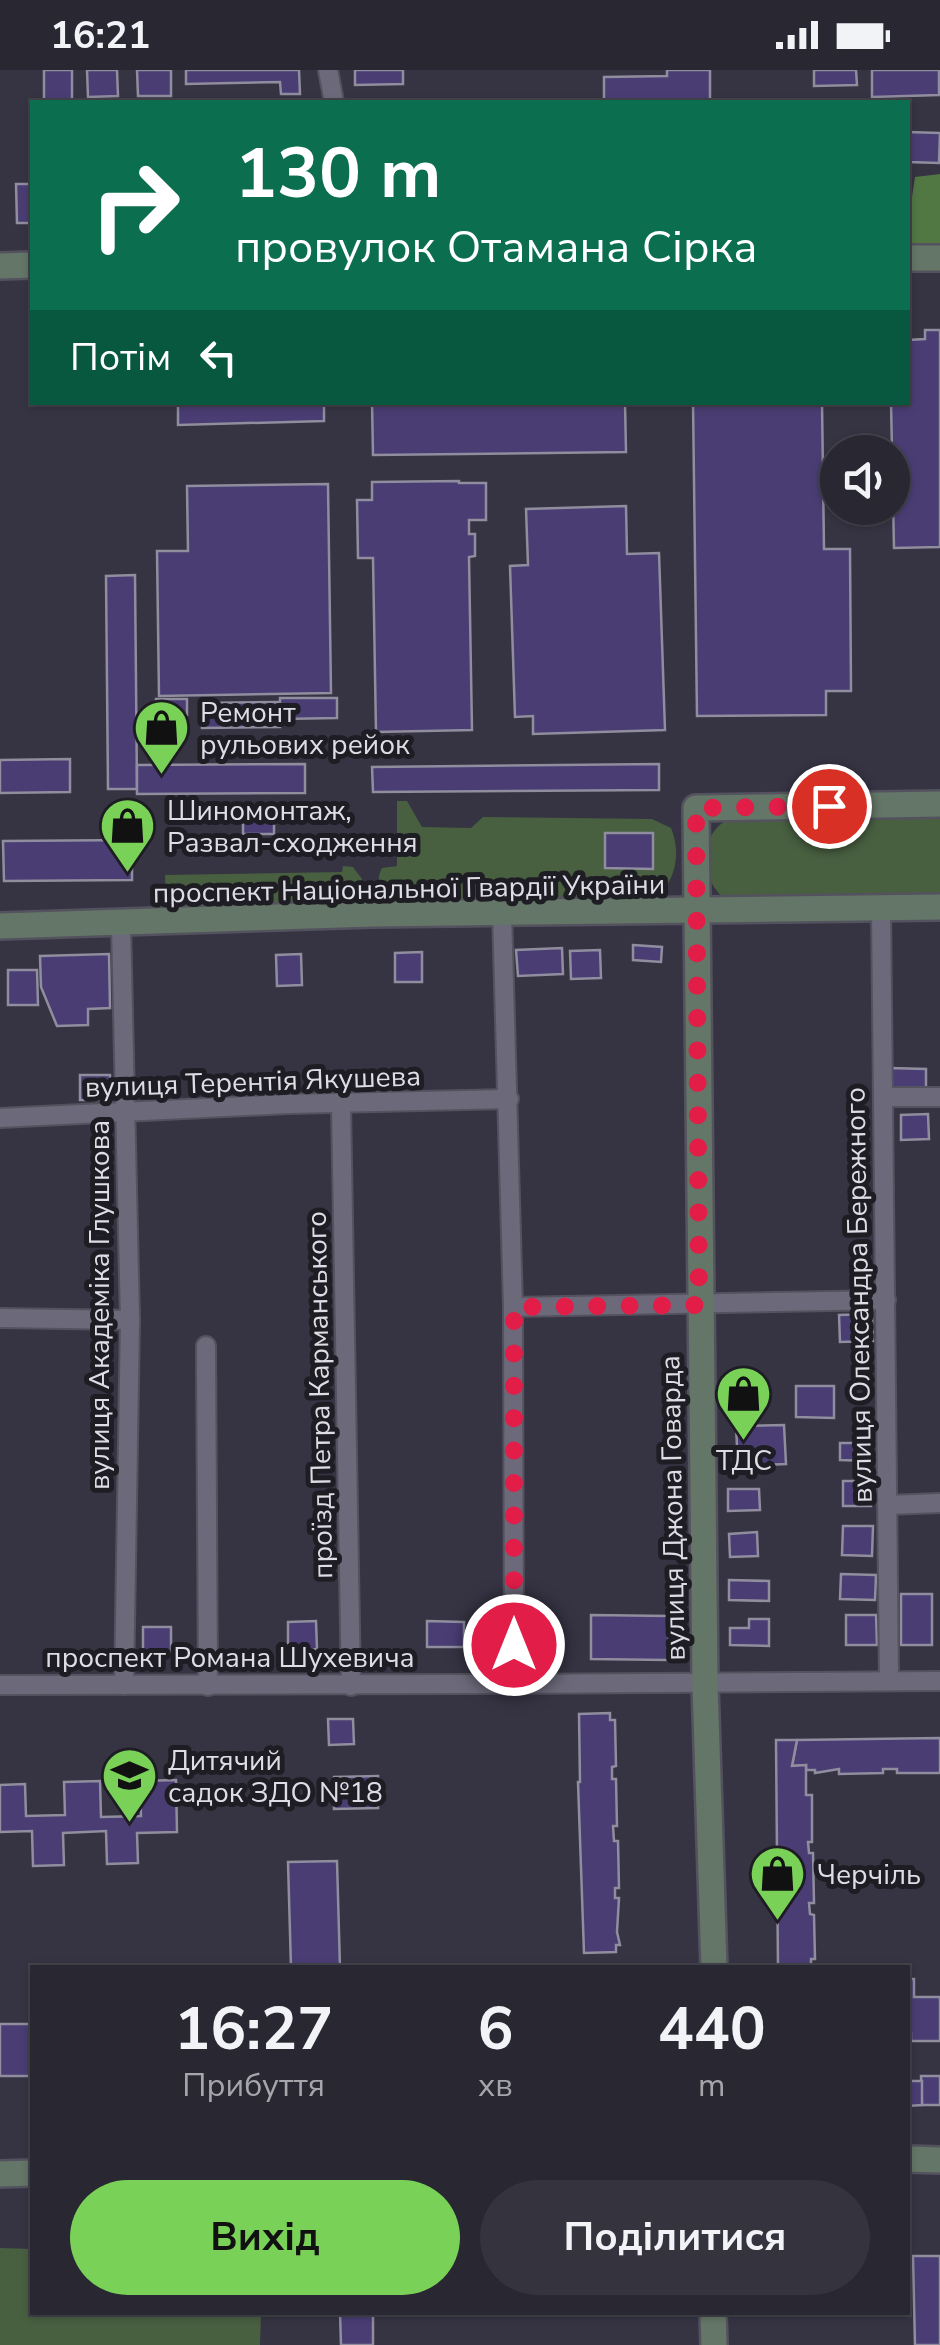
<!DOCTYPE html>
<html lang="uk">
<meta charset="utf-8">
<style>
:root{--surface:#282732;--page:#34333e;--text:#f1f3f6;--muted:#a5a5ac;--line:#44444d;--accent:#7ad157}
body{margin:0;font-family:"Nunito Sans",sans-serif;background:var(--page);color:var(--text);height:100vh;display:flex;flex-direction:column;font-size:38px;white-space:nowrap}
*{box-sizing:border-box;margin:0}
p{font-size:32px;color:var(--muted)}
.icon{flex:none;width:55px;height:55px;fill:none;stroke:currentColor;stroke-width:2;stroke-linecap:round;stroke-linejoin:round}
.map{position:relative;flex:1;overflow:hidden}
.panel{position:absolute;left:30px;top:1895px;width:880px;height:350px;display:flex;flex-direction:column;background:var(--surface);border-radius:0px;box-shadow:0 2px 8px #0004,0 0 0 2px var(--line)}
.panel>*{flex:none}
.hud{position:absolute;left:30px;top:30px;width:880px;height:305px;border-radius:0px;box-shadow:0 2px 8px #0004,0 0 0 2px var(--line);background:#0b6e4f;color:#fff;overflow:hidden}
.buttons{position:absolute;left:820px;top:365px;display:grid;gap:20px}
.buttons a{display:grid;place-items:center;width:90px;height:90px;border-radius:50%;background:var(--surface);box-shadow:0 2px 8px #0004,0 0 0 2px var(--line);font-size:50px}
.pin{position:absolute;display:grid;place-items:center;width:85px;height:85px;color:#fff;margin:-42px;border:5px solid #fff;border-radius:50%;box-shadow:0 2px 10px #0007}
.me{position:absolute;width:110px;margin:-55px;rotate:0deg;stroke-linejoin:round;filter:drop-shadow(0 0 8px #0008)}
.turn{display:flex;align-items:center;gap:35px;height:210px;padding:0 40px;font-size:45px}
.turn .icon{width:130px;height:130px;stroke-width:2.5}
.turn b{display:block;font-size:70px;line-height:85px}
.then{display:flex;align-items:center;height:95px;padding:0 40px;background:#0003;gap:20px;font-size:38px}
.eta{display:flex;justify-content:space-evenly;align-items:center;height:170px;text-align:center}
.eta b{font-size:60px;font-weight:700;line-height:70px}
.cta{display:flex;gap:20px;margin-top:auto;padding:20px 40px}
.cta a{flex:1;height:115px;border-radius:60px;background:var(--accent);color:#111;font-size:40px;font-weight:700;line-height:115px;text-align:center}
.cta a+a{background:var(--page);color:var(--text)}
.status{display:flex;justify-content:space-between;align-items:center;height:70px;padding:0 50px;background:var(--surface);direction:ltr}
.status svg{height:28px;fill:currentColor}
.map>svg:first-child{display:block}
.green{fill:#485f40}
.forest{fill:#517743}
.building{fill:#493d73;stroke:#8f8d9e;stroke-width:2.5}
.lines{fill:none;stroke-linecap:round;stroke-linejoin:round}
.street-casing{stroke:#54525e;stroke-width:22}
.secondary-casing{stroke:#54525e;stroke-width:30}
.street{stroke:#6c6a7a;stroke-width:18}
.secondary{stroke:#647667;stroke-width:25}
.route{stroke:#e11d48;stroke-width:18;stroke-dasharray:0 32.4}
.labels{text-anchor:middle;stroke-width:10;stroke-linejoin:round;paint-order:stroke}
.poi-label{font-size:28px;fill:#dedde6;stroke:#1e1d23;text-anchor:start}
.street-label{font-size:28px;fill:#dedde6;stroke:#1e1d23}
</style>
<div class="status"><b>16:21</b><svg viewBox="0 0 49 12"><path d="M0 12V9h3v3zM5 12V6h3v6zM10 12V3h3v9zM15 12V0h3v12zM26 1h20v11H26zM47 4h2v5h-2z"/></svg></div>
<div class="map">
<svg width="940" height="2275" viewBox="0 0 940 2275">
<rect width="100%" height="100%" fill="#363443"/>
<g class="green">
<path d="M397,731H407L422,757L471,758L483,747L652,749L671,758C680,780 677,803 663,821L642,828L393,834C382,824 374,813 382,798L397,796Z"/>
<path d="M940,746V828L727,830C699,813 698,761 730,749Z"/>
<path d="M343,796L353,797L362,809V821L351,833L166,836L165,805L342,802Z"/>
<path d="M0,2178L32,2179V2242L261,2243L260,2275H0Z"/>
</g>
<path class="forest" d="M940,104V174H908V136L911,134L915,107Z"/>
<g class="building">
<rect x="44" y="0" width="28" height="30"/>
<path d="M87,0H117L118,26L88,27Z"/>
<path d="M137,0H171V26H138Z"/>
<path d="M186,0H299L300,24H281L280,12L186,14Z"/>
<path d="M355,0H403V14L355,15Z"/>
<path d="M667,0H710V32H604V7L667,6Z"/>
<path d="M814,0H856L857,15L814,16Z"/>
<path d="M872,0H939V25L872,27Z"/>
<path d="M908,62L940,63L939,93L908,92Z"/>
<path d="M16,114H32V153H17Z"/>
<path d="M925,260H940V477L894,478L891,332H908V270L925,269Z"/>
<path d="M178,332H324V351L178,355Z"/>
<path d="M372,332H625L626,382L373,385Z"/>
<path d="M693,332H822L824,479H850L851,621H826V645L697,646Z"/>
<path d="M459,411V413H486V450H469V464H475V486L469,487L472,660L376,662L373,488H358L357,430H372V412Z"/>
<path d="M328,414L331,623L159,626L157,481H188L187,416Z"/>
<path d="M626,436L627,484L659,483L665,660L533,664V646L515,647L510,496L528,495L526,439Z"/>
<path d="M135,505L137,719H108L106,506Z"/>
<path d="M280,628H337V648L280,649Z"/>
<rect x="156" y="629" width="31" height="16"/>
<path d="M279,632L280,657L202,658V633Z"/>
<path d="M70,689V722L0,723V690Z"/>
<path d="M305,694V723L137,724V695Z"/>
<path d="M659,694V720L373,722L372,697Z"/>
<rect x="243" y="749" width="31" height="15"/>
<path d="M605,763H653V799L605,798Z"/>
<path d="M132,770V810L4,811L3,771Z"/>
<path d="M633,875L662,877L661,892L633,890Z"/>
<path d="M562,878L563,904L518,906L516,880Z"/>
<path d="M600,880L601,908L571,909L570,881Z"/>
<path d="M422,882V912H395V883Z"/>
<path d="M109,884L110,938L88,939V955L57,956L41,917L40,886Z"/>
<path d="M301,884L302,915L277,916L276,885Z"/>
<path d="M8,900H37L38,935H8Z"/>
<path d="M890,998L926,999V1020L890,1019Z"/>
<rect x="80" y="1005" width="30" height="25"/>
<path d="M928,1044L929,1069L901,1070V1045Z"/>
<path d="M872,1244L873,1271L840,1272L839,1245Z"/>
<path d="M796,1316H834V1348L796,1347Z"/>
<path d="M784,1355L786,1394L738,1396L736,1356Z"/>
<path d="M840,1373H870V1391L840,1390Z"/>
<rect x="843" y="1411" width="28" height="25"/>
<path d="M728,1419H759L760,1440L728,1441Z"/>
<path d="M843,1456H873L872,1486L842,1485Z"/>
<path d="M757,1462L758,1486L730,1487L729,1464Z"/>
<path d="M841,1504L876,1505L875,1530L840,1529Z"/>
<path d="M729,1510L769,1511V1531L729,1530Z"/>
<rect x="901" y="1524" width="31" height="51"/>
<path d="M591,1545L669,1546L668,1590L591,1589Z"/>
<path d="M846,1545H876L877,1575H846Z"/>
<path d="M749,1549H769V1576L730,1575V1558H749Z"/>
<path d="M316,1551L317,1579L288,1580V1552Z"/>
<path d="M427,1551L464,1552V1577H427Z"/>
<path d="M520,1553H542V1596L519,1595Z"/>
<rect x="143" y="1557" width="28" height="26"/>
<path d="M610,1643V1650H615L616,1696L612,1697V1709H616L617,1756H613L614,1771H618L619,1818H615V1828H619L617,1862L620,1875H616V1882L584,1883L578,1712H580L579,1644Z"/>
<path d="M328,1649H353L354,1674L329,1675Z"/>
<path d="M940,1668V1703H897V1699H883V1703L839,1704V1699L815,1703V1700H806V1695L792,1696L797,1670Z"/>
<path d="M776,1670H797L792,1696L806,1695V1725H812V1772H808L809,1783H813L814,1833H809L810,1844L814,1845L815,1889H811V1898H778Z"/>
<path d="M378,1706V1738L334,1739V1707Z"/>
<path d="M176,1710L177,1762L137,1763L138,1793L107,1794L106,1761L63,1763L64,1795L33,1796L32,1761L0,1762V1715L25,1714L26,1746L65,1745L64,1712L100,1711L101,1747L141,1746L140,1711Z"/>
<path d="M337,1791L340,1898H291L288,1792Z"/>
<path d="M908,1909H914V1927H940V1971H911V1963H908Z"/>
<rect x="0" y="1954" width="32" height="52"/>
<path d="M921,2006H940V2035H922Z"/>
<path d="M908,2011H922V2035L908,2036Z"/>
<path d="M913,2186H940V2275H915Z"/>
<path d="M340,2242H373V2275H341Z"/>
</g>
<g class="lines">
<defs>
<g id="street">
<path d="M328,0L334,32"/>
<path d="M881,837L889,1611"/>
<path d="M502,842L513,1237L514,1612"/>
<path d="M121,855L130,1250L124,1615"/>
<path d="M883,1027H940"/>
<path d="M341,1033L351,1616"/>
<path d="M0,1048L288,1034L509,1029"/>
<path d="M513,1237L886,1230"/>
<path d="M0,1248L130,1250"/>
<path d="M206,1276L208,1616"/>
<path d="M887,1435L940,1433"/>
<path d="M0,1615C313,1614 627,1615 940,1611"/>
</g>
<g id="secondary">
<path d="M908,188H940"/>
<path d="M0,196L32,195"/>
<path d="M0,856L372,844L940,837"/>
<path d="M714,1898L705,1614L696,738L940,734"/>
<path d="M908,2089L940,2090"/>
<path d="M0,2104L32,2103"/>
<path d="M713,2242L714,2275"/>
</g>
</defs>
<use href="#street" class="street-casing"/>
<use href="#secondary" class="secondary-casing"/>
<use href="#street" class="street"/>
<use href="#secondary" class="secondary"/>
</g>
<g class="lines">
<path class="route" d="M514,1575V1237L699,1235L696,738L829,736"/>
</g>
<defs>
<symbol id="shop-pin" viewBox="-11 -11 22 30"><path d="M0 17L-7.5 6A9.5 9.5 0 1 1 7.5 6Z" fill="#7ad157" stroke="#1e1d23"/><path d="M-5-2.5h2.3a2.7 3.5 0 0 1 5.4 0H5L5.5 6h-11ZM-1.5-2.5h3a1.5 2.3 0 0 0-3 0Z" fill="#111"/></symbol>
<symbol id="school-pin" viewBox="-11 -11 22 30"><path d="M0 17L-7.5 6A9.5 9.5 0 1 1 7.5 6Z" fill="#7ad157" stroke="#1e1d23"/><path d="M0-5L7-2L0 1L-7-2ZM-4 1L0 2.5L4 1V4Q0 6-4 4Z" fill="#111"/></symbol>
</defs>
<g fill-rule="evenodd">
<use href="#shop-pin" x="130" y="626" width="63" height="86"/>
<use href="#shop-pin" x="96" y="724" width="63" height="86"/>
<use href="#shop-pin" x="712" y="1292" width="63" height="86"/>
<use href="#school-pin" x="98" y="1674" width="63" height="86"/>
<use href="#shop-pin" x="746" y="1772" width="63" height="86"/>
</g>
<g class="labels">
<g class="poi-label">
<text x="200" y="652">Ремонт<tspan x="200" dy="32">рульових рейок</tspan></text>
<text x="167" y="750">Шиномонтаж,<tspan x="167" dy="32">Развал-сходження</tspan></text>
<text x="744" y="1400" text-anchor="middle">ТДС</text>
<text x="168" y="1700">Дитячий<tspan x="168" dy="32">садок ЗДО №18</tspan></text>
<text x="817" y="1814">Черчіль</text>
</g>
<g class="street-label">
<text transform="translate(409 818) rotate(-1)" y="10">проспект Національної Гвардії України</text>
<text transform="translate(253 1011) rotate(-2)" y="10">вулиця Терентія Якушева</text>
<text transform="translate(858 1225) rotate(-91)" y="10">вулиця Олександра Бережного</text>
<text transform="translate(99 1235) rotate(-90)" y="10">вулиця Академіка Глушкова</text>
<text transform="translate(319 1325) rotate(-91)" y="10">проїзд Петра Карманського</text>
<text transform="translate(672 1438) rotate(-91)" y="10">вулиця Джона Говарда</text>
<text x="230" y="1597">проспект Романа Шухевича</text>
</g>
</g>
</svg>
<div class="buttons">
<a><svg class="icon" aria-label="sound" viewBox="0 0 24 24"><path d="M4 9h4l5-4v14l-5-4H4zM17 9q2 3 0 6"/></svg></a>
</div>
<div class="pin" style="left:829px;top:736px;background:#d93025"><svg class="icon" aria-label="arrive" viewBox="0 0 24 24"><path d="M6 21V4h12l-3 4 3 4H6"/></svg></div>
<svg class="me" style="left:514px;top:1575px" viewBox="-20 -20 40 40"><circle r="17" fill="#e11d48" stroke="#fff" stroke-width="3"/><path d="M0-11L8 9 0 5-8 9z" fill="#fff"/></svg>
<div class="hud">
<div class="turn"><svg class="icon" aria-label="right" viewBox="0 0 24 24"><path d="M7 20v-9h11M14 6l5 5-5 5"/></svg><div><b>130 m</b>провулок Отамана Сірка</div></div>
<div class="then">Потім<svg class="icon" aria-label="left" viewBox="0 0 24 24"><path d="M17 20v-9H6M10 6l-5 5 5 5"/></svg></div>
</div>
<section class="panel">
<div class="eta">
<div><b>16:27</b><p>Прибуття</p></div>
<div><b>6</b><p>хв</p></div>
<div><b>440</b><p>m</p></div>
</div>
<div class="cta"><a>Вихід</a><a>Поділитися</a></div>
</section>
</div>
